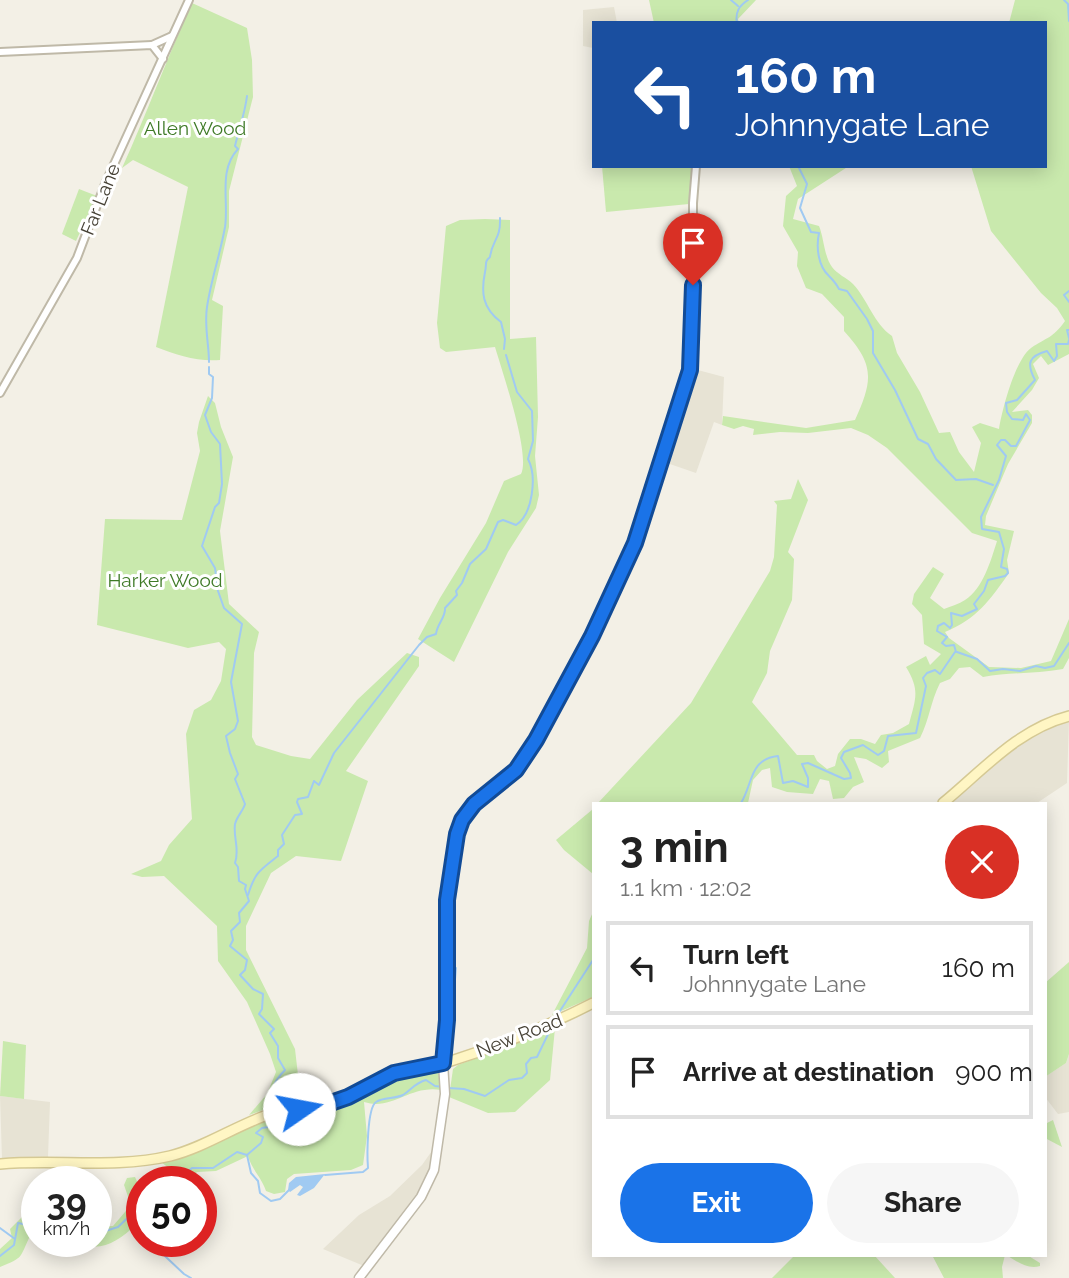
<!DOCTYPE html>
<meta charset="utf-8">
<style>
:root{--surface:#fff;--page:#f6f6f6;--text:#222;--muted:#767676;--line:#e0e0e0;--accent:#1a73e8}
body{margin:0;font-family:Raleway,sans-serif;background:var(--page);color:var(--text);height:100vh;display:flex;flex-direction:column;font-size:26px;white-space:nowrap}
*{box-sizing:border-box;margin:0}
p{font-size:23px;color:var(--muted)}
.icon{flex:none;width:38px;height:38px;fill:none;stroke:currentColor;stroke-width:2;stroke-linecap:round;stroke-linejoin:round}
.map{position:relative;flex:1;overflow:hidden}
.details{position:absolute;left:592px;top:802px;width:455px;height:455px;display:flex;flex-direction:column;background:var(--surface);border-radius:0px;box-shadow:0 4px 18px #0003}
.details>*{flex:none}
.guide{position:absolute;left:592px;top:21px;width:455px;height:147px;border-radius:0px;box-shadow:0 4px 18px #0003;background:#1a4fa0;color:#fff;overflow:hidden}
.speed{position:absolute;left:21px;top:1166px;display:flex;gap:14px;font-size:35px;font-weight:700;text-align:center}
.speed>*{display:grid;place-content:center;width:91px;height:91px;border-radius:50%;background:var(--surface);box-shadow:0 4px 18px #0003;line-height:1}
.speed small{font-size:18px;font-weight:400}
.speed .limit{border:10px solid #d22;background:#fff;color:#111}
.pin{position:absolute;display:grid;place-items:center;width:60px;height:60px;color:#fff;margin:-72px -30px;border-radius:50% 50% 50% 0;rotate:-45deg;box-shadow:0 0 7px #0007}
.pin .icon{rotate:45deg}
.me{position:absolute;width:77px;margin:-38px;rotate:78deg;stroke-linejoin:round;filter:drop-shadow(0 0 5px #0008)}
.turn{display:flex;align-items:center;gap:24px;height:147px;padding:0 28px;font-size:32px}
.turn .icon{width:91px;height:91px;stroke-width:2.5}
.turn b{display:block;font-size:49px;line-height:60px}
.round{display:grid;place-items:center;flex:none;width:74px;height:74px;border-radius:37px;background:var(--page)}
.summary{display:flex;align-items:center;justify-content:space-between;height:119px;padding:0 28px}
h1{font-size:42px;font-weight:700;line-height:52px}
.primary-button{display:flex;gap:14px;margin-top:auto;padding:14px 28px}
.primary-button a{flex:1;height:80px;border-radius:42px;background:var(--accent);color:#fff;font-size:28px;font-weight:700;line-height:80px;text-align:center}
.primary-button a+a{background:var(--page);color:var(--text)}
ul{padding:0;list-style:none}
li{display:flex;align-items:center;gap:21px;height:94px;margin:0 14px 10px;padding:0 14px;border:4px solid var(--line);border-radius:0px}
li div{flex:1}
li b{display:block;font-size:26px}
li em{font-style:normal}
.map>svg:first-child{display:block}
.residential{fill:#e7e3d4}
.green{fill:#c9e9ad}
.water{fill:#a0caf2}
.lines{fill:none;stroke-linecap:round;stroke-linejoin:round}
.stream{stroke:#a0caf2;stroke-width:2}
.minor-casing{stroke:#bfb9a8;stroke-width:10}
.tertiary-casing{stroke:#bfb9a8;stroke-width:11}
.secondary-casing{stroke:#d5c994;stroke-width:12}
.minor{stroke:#fff;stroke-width:6}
.tertiary{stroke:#fff;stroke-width:8}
.secondary{stroke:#fff6c4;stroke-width:9}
.route-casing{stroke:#114b97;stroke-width:18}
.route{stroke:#1a73e8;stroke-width:12}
.labels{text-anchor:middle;stroke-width:6;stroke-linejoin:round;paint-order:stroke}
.park-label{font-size:19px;fill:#3f7a27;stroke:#fff}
.street-label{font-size:19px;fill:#464135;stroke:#fff}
</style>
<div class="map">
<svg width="1069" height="1278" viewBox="0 0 1069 1278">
<rect width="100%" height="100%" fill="#f3f0e6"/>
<g class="residential">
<path d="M614,7L617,23H593V48L583,46V10Z"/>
<path d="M694,369L724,377L722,425L714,422L696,473L664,462Z"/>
<path d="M1069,719L1067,783L1037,803H948L1029,738Z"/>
<path d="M1069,1054V1112L1058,1114L1045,1097V1077L1066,1063Z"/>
<path d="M0,1096L50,1102L48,1157L2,1159Z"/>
<path d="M434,1148L432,1170L419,1196L364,1266L323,1249L359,1215L390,1196L422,1165Z"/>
</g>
<g class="green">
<path d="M649,0H756L738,19L739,23H654Z"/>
<path d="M1015,0H1069V354L1048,365L1041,356L1033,364L1039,378L1032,390L1012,412L1028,410L1032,415V423L1008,464L986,516L985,525L1014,531L1007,560L1009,573C990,600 977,619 945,632L949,638L989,667L1021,668L1051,661L1069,619V658L1063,669C1036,674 1009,672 983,677L970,667L959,668L950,679L940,683C930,703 930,718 920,738L888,751L889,762L882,768L866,759L854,757L864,782L853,787L844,798L833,799L829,781L820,779L813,794L787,792L772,787L770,768L762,770L753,780L748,803H598L691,703L770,571L774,557L777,505L774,501L791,499L798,479L808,500L788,552L794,559L792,600L770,651L767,673L752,702L797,755H814L817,761L827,769L835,766L838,754L850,739H861L875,744L881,735L893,733L909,724C916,698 920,690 906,667L926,656L930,665L941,654L924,644L922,615L912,604L914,594L933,567L944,574L930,598L944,609C951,606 959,604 965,600C983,589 991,560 997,541L972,533L887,448L868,435L851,428L808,433L780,432L753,435L754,429L743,426L734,429L722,425L723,416L806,428L855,420C873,380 875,365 844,331V317L822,294L806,288L797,266L798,252L783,226L786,196L797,186L789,166H849L798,199L793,219L819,226C824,238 824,256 832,267C837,274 847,278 853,284C868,300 874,324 892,336L897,353L920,392L939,433L950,432L959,452L974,472L981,443L972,427L980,423L999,429C1002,410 1015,360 1031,348C1047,337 1052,339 1065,321L1057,308L1041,293L991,231L971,166H1045V23H1009Z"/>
<path d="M192,3L247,28L252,60L253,97L229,191V227L212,300L223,306L220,360C198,362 176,355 156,347L188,187L133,160L122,168C147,113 167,58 192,3Z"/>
<path d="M602,166H692L689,204L606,212Z"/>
<path d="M79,189L97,196L76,241L62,234Z"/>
<path d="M485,219L510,220V339L536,337L538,417L535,456L539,495L536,508L508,552L454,662L418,639L440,598L486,523L504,481L521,474C531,455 502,371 495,347L446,352L440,348L437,323L446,226L460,220Z"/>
<path d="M208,396L215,403L221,427L233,457L220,531L229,604L259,632L254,653L252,737L256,745L291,756L310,759L357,700L407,653L419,657V666L346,771L368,781L341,861L296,856L271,873L246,926V950L295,1049L301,1101L279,1104L249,1115L267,1094L276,1072L270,1054L247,1002L218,961L217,926L164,876L142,877L131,874L161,861L169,845L192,819L186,734L194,710L211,700L221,681L226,649L219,642L188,648L97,625L105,519L182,520L200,451L197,433L199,422Z"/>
<path d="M593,809V874L564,850L556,840Z"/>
<path d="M593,912V997L552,1015L587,948L589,921Z"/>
<path d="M1069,962V1054L1066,1063L1045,1077V983Z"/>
<path d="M555,1028L550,1080L515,1112L488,1113L449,1097L453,1069L458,1065Z"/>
<path d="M3,1041L26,1045L24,1099L0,1096Z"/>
<path d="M438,1069L441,1090C409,1085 393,1111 364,1102L367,1136L363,1165L351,1170L294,1174L287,1179L285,1192L274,1194L266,1191C262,1178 252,1170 248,1156L216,1171L197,1172L188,1181H174L170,1169L161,1162L278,1116L329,1109L380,1083Z"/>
<path d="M1053,1120L1062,1147L1045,1138V1124Z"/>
<path d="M135,1177L142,1192V1228L137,1224C116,1243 100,1254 72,1241H96V1227L113,1226L131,1205L124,1185L127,1178Z"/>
<path d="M37,1210V1235L30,1236C19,1259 24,1257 0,1267V1249L12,1238L10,1229L24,1215Z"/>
<path d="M795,1255H874L895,1278H772Z"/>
<path d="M932,1255H1005L1002,1267L1003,1278H944Z"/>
<path d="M1006,1255H1027L1040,1263V1266C1028,1270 1016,1261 1006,1255Z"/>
</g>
<path class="water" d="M325,1174L314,1188L300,1196L297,1195L303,1187L300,1185L290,1192L288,1190L289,1183L296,1177Z"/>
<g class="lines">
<g class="stream">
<path d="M731,0L738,6"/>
<path d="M1064,0L1068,4L1069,21"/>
<path d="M737,23C735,12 739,6 748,0"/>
<path d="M798,166L807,184L800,208L811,232L819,233C816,247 818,266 829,276C834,281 836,283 839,289L847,291L867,319L873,331V353L895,390L918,439L928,444L936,459L956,480L976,479L993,485"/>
<path d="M500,218C501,239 492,240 490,257C484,262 487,264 485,272C481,292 482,308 501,322L505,339L504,349"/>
<path d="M1069,291L1064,295L1069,302"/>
<path d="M1069,330H1067L1069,338"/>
<path d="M209,362C209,344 204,326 207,307C211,280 220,255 225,227C229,201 218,170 238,149L235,146C239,129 245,113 247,96"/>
<path d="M209,367V374L213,377L212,398L205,415L211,432L220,444L222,484L219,503L215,507L202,546L215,568L218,591L224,608L242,624L231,682L238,721L235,729L226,736L230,753L238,774L235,779L245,804C243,811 237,816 235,824C233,838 240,849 235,863L238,867L239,881L246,885L245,889L249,901L239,913L240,922L231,931L233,940L230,946L247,960L245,970L240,975L253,989L263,994L262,1009L259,1014L274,1029L270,1033L278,1046V1058L285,1070C272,1083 270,1092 275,1109"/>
<path d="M956,652L954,645L946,646L942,643L947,637L937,631L938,626L944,623L950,628L952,625L951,613L962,616L977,609L974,604L984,591L988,580L1005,576L1008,573L1007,569L1001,567L1004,549L999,532L982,529L981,517L999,480L1006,456L997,445L1001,440H1005L1011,446H1016L1030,420L1026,414L1023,420L1012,419L1007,412L1006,403L1017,400L1035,380C1026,363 1029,356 1047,351L1054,361L1057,356L1056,344H1068L1069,340"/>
<path d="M957,652L977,659L990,671L1003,669L1020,671L1036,666L1045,668L1054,666L1069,643"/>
<path d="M741,803C753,784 749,759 778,756L783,783L793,781L808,787V778L802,764L808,763L844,779L851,778L850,773L841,758L844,752L863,745L878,755L884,751L888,736L916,733L926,686L923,678L927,673L935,670L940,674L955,652"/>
<path d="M248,895C255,872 260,870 278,856V850L284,844L282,835L295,815L302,814L297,802L298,799L308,797L314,781L319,785L334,753L419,645L427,637L436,634C437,624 446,617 445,608L457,595L456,591L462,583L470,564L486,549L498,522L503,520L516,525C533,514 537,476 528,459L533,441L532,411L517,392L506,355"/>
<path d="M556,1017L593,960"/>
<path d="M450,1037L456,968"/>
<path d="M448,1088L464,1089L485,1096L509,1080L522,1078L527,1073L526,1064L531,1058L537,1057L552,1026"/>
<path d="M247,1155L261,1143L263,1137L256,1133L262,1128L275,1126L277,1114"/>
<path d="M325,1175L363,1172L368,1168C367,1156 367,1108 376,1102C383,1097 395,1099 403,1095C412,1089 415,1083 426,1080L435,1086L443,1087"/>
<path d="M177,1181L192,1168H213L237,1152L247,1155L251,1173L258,1181L260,1193L271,1201L280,1199L289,1190"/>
<path d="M130,1219L137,1225"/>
<path d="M139,1227L142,1231"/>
<path d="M0,1228L15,1239"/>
<path d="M96,1234L118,1227L137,1209L142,1207"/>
<path d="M149,1241L184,1274L191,1278"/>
<path d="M0,1256L14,1245L18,1223L28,1225L37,1217"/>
</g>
<defs>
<g id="minor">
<path d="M152,45L172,36"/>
<path d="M0,52L152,45L163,59"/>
<path d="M0,393L77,258L105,184L189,0"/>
<path d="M443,1063L447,1020V900L457,834L462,820L474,804L516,770L536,740L591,636L635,543L690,370L693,312V203L696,166"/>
</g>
<path id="tertiary" d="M359,1278L421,1197L434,1170L445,1094L443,1063"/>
<g id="secondary">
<path d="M943,803C982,771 1018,729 1069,716"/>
<path d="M0,1164C56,1159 115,1169 170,1156C206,1147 238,1124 273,1113C290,1107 309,1110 325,1104C349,1097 369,1081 393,1074C410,1068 428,1068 445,1063C496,1047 546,1027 593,1003"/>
</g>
</defs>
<use href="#minor" class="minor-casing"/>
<use href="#tertiary" class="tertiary-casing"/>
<use href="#secondary" class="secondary-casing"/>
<use href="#minor" class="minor"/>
<use href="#tertiary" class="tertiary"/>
<use href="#secondary" class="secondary"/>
</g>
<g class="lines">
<defs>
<path id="route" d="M299,1109L322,1106L348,1097L394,1073L443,1063L447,1020V900L457,834L462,820L474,804L516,770L536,740L592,636L635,543L690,370L693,285"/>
</defs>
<use href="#route" class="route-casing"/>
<use href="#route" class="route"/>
</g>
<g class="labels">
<g class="park-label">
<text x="195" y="135">Allen Wood</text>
<text x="165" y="587">Harker Wood</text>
</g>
<g class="street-label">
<text transform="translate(100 199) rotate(-68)" y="7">Far Lane</text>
<text transform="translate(519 1035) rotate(-21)" y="7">New Road</text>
</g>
</g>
</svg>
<div class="speed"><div>39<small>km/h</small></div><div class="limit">50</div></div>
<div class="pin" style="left:693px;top:285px;background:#d93025"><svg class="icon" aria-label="arrive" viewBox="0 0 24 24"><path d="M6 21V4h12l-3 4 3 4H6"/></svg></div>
<svg class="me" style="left:299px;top:1109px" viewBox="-20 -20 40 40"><circle r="19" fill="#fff"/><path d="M0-13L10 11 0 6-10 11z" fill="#1a73e8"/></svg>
<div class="guide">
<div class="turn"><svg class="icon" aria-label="left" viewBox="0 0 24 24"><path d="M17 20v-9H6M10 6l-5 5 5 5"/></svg><div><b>160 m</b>Johnnygate Lane</div></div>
</div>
<section class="details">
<div class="summary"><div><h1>3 min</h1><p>1.1 km · 12:02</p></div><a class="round" style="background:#d93025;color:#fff"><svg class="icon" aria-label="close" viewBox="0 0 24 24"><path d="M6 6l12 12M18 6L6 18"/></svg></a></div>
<ul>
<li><svg class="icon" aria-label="left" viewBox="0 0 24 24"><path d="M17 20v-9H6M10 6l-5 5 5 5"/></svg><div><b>Turn left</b><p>Johnnygate Lane</p></div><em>160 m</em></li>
<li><svg class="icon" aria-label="arrive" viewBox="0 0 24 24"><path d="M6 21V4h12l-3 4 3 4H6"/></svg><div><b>Arrive at destination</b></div><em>900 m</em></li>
</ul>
<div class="primary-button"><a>Exit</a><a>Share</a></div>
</section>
</div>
